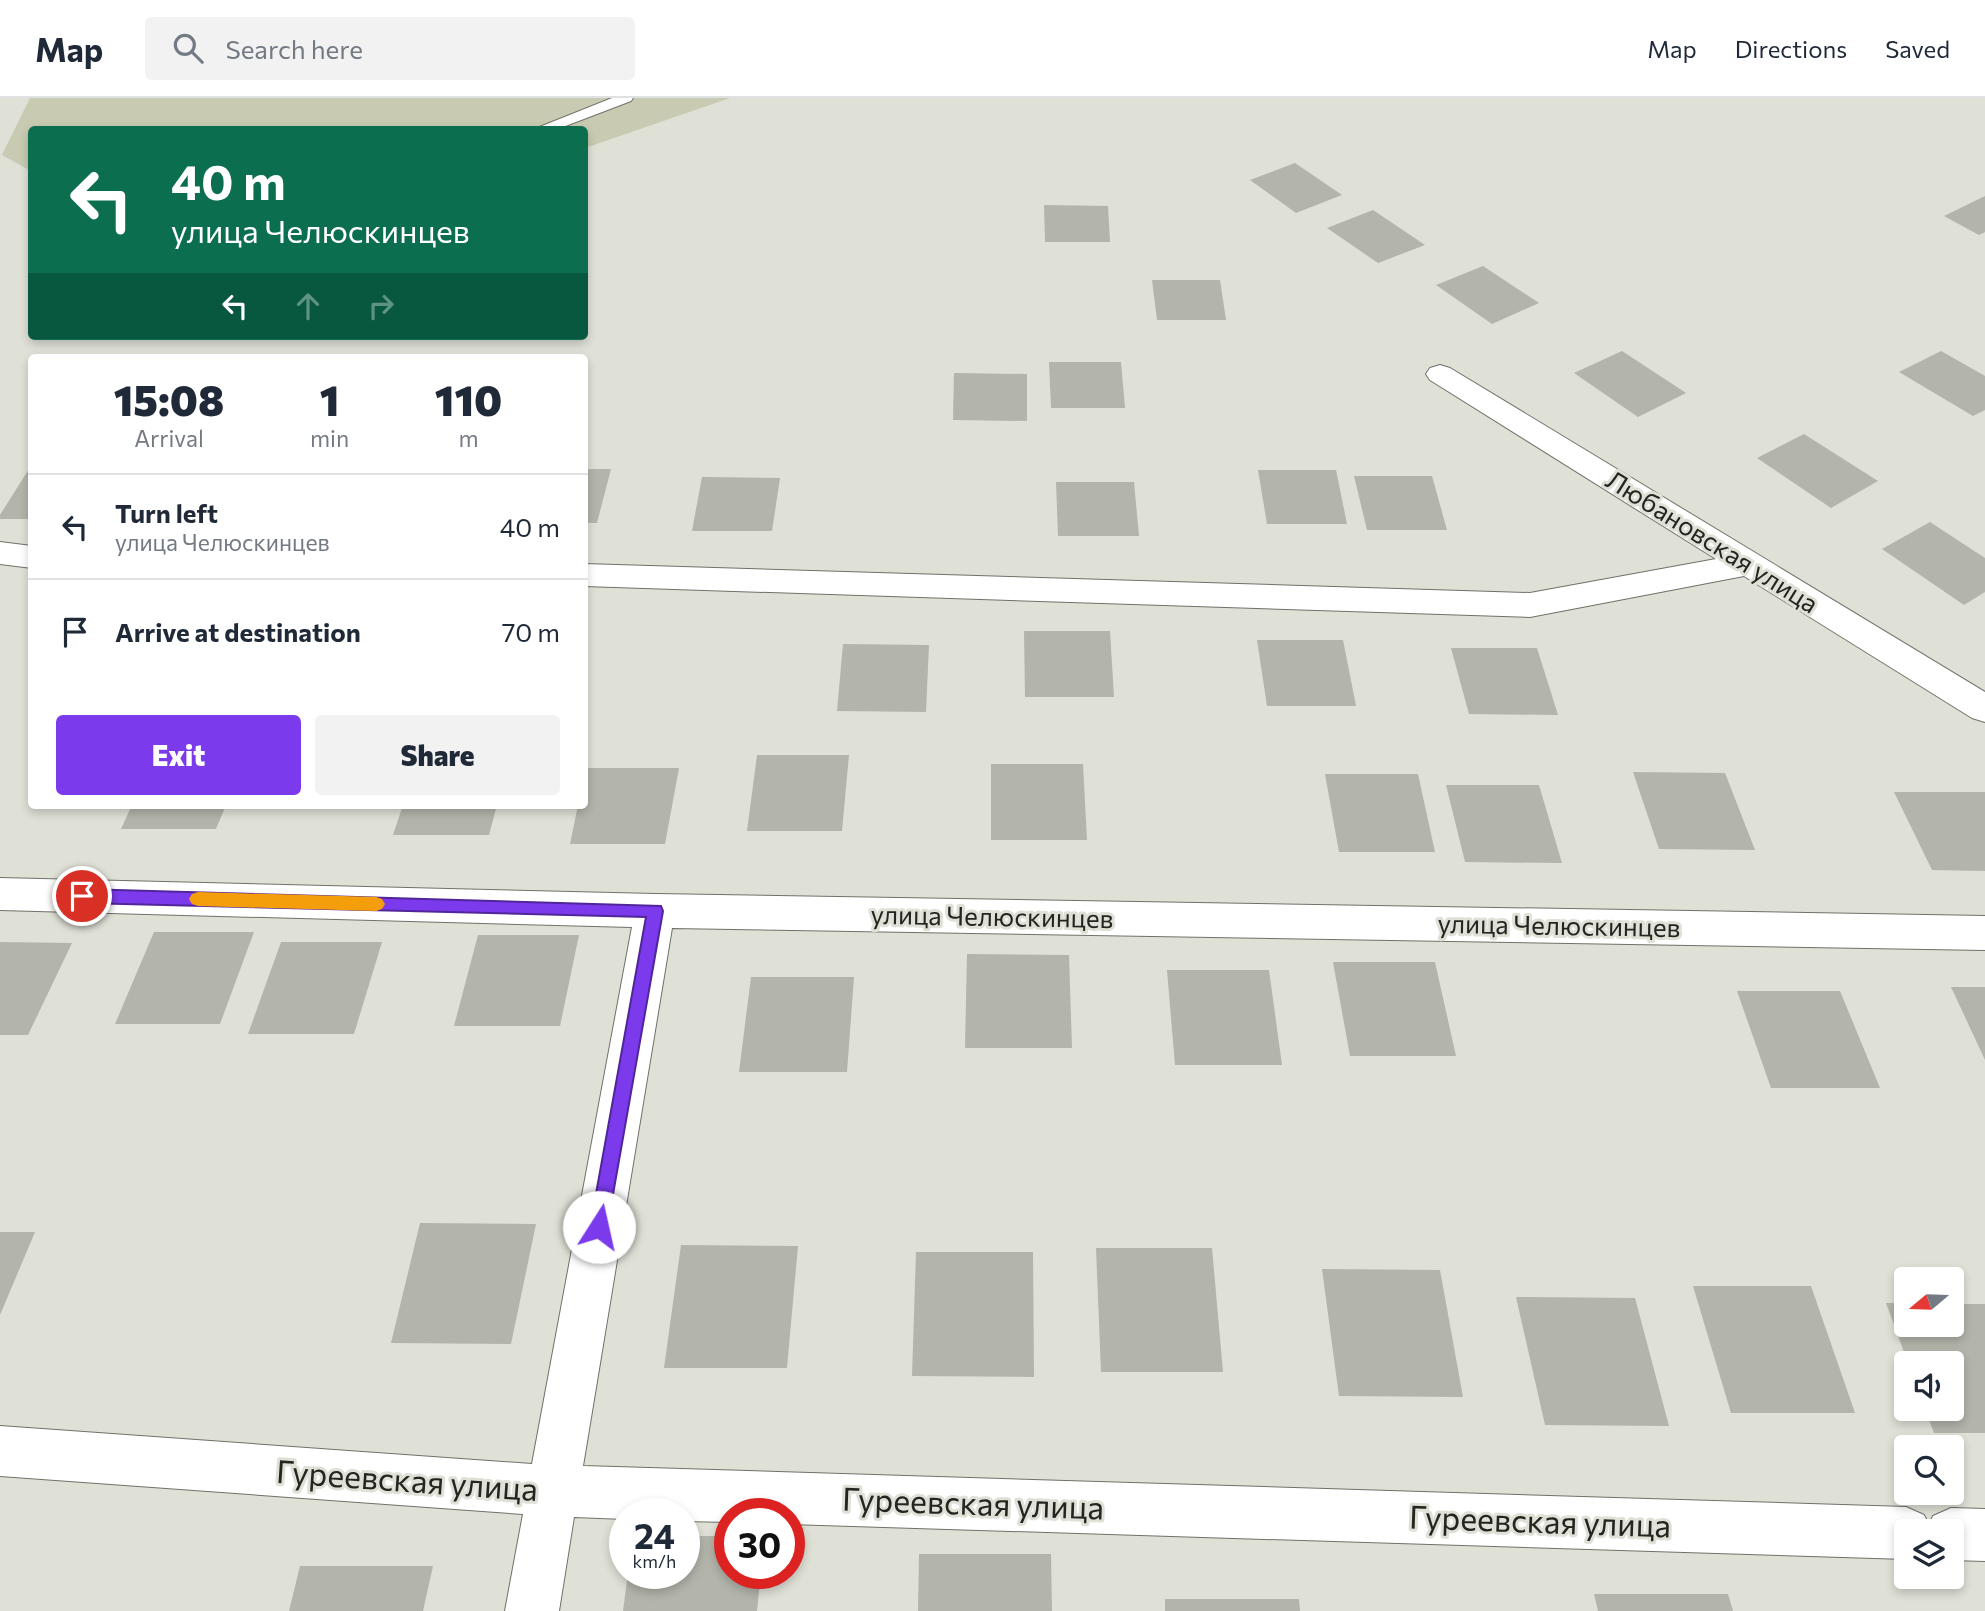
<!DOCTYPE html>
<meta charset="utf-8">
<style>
:root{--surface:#fff;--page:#f2f2f3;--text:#1f2937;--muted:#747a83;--line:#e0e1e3;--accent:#7c3aed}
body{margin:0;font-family:Commissioner,sans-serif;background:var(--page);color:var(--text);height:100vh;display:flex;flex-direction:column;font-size:26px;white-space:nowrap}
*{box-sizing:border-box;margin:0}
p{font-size:23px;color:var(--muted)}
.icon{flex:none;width:38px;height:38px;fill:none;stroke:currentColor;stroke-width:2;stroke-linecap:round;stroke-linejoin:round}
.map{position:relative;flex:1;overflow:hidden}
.sheet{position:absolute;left:28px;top:256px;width:560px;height:455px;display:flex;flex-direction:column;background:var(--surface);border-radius:7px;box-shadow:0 4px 10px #0003}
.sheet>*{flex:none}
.guide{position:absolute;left:28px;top:28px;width:560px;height:214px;border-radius:7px;box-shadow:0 4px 10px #0003;background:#0b6e4f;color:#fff;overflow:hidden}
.needle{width:46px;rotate:251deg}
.tools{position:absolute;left:1894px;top:1169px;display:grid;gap:14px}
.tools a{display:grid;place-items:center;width:70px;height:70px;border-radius:7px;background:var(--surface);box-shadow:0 4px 10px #0003;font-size:35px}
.speed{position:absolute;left:609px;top:1400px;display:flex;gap:14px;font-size:35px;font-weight:700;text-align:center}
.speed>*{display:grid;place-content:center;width:91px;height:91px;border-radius:50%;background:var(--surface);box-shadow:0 4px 10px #0003;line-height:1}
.speed small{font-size:18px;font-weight:400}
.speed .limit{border:10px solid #d22;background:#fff;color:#111}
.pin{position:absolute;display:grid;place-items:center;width:60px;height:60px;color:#fff;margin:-30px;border:4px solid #fff;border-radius:50%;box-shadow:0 2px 7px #0007}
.me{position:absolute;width:77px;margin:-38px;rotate:10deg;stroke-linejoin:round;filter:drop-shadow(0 0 5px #0008)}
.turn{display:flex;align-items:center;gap:24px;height:147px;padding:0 28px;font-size:32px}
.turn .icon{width:91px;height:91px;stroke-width:2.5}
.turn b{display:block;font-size:49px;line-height:60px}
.lanes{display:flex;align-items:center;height:66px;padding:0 28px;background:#0003;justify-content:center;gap:35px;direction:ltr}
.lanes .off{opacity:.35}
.eta{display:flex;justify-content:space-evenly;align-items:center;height:119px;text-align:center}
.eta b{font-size:42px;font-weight:800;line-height:49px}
.cta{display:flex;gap:14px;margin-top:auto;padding:14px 28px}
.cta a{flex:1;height:80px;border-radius:7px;background:var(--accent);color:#fff;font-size:28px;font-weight:800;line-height:80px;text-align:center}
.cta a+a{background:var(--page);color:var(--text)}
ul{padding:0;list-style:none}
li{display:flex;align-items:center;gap:21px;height:105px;padding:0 28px;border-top:2px solid var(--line)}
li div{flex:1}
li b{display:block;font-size:26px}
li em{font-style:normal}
header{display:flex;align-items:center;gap:42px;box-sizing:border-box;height:98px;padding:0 35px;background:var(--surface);border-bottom:2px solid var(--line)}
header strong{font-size:33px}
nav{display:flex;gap:38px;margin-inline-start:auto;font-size:24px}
.search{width:490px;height:63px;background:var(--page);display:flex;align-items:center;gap:18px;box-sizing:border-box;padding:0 24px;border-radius:7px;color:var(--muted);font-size:26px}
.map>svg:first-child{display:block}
.green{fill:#c8cab1}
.building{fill:#b3b4aa}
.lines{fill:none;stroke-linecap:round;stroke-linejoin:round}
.lane-casing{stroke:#717169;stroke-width:2}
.street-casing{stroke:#717169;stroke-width:2}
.lane{fill:#fff;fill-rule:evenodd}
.street{fill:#fff;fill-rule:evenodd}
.route{fill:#7c3aed;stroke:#51269a;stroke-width:2}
.slow{fill:#f59e0b}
.labels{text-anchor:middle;stroke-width:6;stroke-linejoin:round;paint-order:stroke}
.street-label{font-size:26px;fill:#242521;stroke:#dfe0d6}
.near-street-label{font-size:32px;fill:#242521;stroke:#dfe0d6}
</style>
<header>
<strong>Map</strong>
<div class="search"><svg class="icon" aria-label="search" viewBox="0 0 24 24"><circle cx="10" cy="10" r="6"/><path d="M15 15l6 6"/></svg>Search here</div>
<nav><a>Map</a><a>Directions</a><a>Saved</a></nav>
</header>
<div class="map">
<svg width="1985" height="1513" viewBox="0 0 1985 1513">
<rect width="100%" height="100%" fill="#dfe0d6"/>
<path class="green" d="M30,0H730L585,50L584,32H32L31,73L2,57Z"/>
<g class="building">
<path d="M1295,65L1342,97L1296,115L1250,82Z"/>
<path d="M1985,98V134L1979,137L1944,118Z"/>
<path d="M1044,107L1108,108L1110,144H1045Z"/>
<path d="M1373,112L1425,147L1378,165L1327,130Z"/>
<path d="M1483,168L1539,205L1492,226L1436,187Z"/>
<path d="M1152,182H1220L1226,222H1157Z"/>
<path d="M1622,253L1686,295L1638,319L1574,275Z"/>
<path d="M1941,253L1985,278V312L1973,318L1899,274Z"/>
<path d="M1049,264H1121L1125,310H1051Z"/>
<path d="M954,275L1027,276V323L953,322Z"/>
<path d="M1804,336L1878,383L1831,410L1757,360Z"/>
<path d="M32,366V421H0V417Z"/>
<path d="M584,371H611L597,425H584Z"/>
<path d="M1258,372H1336L1347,426H1267Z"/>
<path d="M1354,378H1432L1447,432H1367Z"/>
<path d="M702,379L780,380L772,433H692Z"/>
<path d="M1056,384H1134L1139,438H1058Z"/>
<path d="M1930,424L1985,460V494L1964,507L1882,451Z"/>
<path d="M1024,533H1110L1114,599H1025Z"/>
<path d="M1257,542H1343L1356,608H1267Z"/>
<path d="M843,546L929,547L926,614L837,613Z"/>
<path d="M1451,550H1537L1558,617L1469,616Z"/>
<path d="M757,657H849L842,733H747Z"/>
<path d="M991,666H1083L1087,742H991Z"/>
<path d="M586,670H679L665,746H570L578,707H584Z"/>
<path d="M1633,674L1725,675L1755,752L1659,751Z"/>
<path d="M1325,676H1418L1435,754H1339Z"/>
<path d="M1446,687H1539L1562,765L1465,764Z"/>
<path d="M1894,694H1985V773L1932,772Z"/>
<path d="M132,707H226L216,731H121Z"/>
<path d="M403,707H497L489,737H393Z"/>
<path d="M154,834H254L220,926H115Z"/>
<path d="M478,837H579L560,928H454Z"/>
<path d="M0,844L72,845L28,937H0Z"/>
<path d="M281,844H382L354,936H248Z"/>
<path d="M967,856L1069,857L1072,950H965Z"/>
<path d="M1333,864H1435L1456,958H1350Z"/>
<path d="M1167,872H1269L1282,967H1175Z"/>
<path d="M751,879H854L847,974H739Z"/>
<path d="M1951,889H1985V962Z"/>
<path d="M1737,893H1840L1880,990H1771Z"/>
<path d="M420,1125L536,1126L511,1246L391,1245Z"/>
<path d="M0,1134H35L0,1217Z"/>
<path d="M681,1147L798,1148L787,1270H664Z"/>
<path d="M1096,1150H1212L1223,1274H1101Z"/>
<path d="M916,1154H1033L1034,1279L912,1278Z"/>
<path d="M1322,1171L1440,1172L1463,1299L1339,1298Z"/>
<path d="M1693,1188H1811L1855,1315H1731Z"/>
<path d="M1516,1199L1635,1200L1669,1328L1545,1327Z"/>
<path d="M1886,1205H1906V1227H1951V1206H1985V1335H1934L1925,1311H1951V1265H1908Z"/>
<path d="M684,1438H730V1475H761L757,1513H623L628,1475H684Z"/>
<path d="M919,1456H1051L1052,1513H918Z"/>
<path d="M300,1468H433L423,1513H289Z"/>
<path d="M1594,1496H1728L1733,1513H1598Z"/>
<path d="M1165,1501H1299L1300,1513H1165Z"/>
</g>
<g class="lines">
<defs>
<path id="lane" d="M612,0H633L631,3L555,32H532Z"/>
<g id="street">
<path d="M1440,267L1450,270L1985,594V624L1972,620L1744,478L1530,519L584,488V466L1530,495L1716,461L1430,282L1426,276L1430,270Z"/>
<path d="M0,444L32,448V470L0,466Z"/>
<path d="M0,780L655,796L1985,818V852L672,830L583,1368L1906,1409L1924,1417L1929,1427L1933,1418L1951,1410L1985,1411V1463L1951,1462V1433H1906V1461L789,1426V1416H730V1424L684,1423V1416H625V1421L574,1419L559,1513H505L523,1416L0,1378V1328L532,1366L632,829L0,812Z"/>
</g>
</defs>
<use href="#lane" class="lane-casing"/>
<use href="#street" class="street-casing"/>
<use href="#lane" class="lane"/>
<use href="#street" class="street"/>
</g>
<path class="route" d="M82,791L661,808L663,813L606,1136L599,1139L593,1136L590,1129L646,819L82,805L76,803L74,798L76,793Z"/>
<path class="slow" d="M198,794L376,799L382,801L385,806L382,811L376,813L198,808L192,806L189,801L192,796Z"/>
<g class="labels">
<g class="street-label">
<text transform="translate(1712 444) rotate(32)" y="9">Любановская улица</text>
<text transform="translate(992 819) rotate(1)" y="9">улица Челюскинцев</text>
<text transform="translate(1559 828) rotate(1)" y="9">улица Челюскинцев</text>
</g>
<g class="near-street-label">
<text transform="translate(407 1383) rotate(4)" y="11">Гуреевская улица</text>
<text transform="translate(973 1406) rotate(2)" y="11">Гуреевская улица</text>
<text transform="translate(1540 1424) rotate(2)" y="11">Гуреевская улица</text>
</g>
</g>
</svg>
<div class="tools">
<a><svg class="needle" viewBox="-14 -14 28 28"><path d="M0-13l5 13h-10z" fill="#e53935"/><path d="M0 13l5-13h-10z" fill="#747a83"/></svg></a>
<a><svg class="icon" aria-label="sound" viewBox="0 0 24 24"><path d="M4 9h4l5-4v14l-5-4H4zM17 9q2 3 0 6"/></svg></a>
<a><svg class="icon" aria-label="search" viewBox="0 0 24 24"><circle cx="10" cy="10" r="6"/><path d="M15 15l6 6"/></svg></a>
<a><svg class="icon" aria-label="layers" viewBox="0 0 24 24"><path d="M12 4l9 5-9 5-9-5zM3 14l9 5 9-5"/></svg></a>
</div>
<div class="speed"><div>24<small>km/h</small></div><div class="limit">30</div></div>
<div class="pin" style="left:82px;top:798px;background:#d93025"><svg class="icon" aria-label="arrive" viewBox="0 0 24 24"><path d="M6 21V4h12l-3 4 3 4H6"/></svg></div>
<svg class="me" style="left:599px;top:1129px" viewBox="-20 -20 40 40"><circle r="19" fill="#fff"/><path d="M0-13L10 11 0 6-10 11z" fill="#7c3aed"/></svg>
<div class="guide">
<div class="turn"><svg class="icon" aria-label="left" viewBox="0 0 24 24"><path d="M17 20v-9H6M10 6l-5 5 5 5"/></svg><div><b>40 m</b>улица Челюскинцев</div></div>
<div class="lanes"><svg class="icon" aria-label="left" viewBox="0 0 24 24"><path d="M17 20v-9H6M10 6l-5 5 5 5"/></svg><svg class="icon off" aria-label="ahead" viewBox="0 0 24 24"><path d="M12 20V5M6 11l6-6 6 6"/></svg><svg class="icon off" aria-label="right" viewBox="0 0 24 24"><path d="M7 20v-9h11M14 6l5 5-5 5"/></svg></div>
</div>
<section class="sheet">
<div class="eta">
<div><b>15:08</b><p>Arrival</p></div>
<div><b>1</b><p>min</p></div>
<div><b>110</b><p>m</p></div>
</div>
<ul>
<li><svg class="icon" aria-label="left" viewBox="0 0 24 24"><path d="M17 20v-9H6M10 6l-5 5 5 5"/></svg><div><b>Turn left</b><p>улица Челюскинцев</p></div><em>40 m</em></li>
<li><svg class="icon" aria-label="arrive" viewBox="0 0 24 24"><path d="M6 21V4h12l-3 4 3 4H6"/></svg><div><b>Arrive at destination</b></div><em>70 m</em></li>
</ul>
<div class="cta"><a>Exit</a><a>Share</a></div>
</section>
</div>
